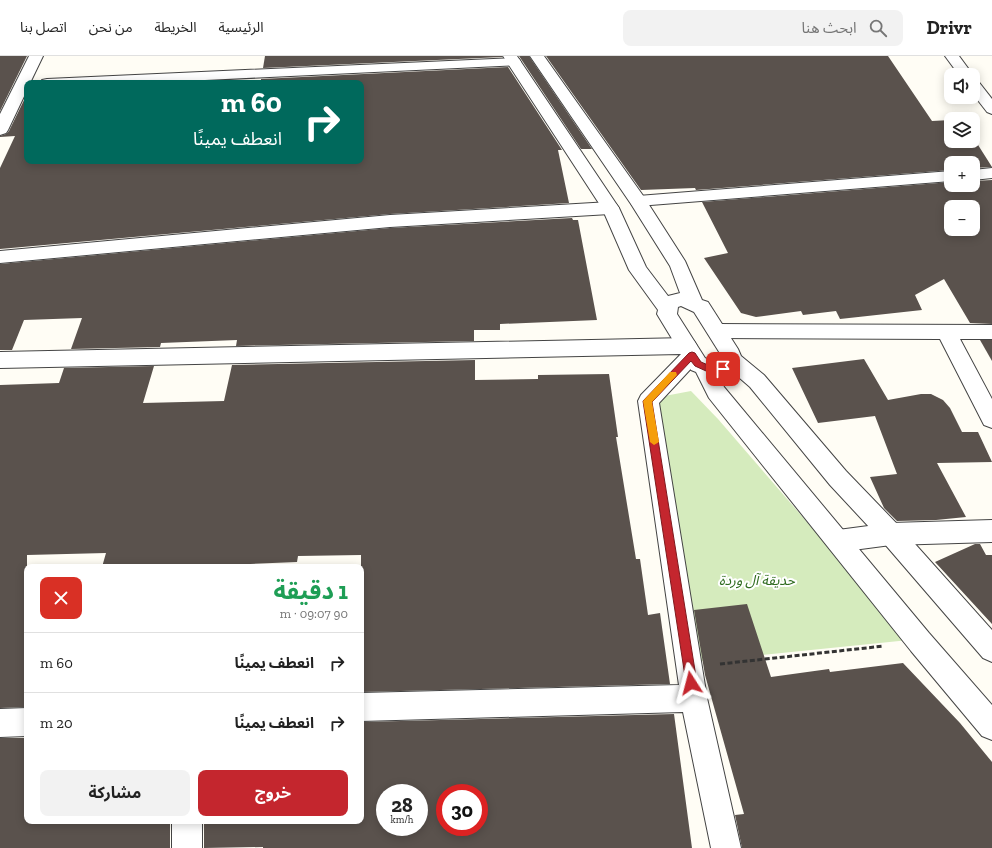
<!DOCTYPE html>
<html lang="ar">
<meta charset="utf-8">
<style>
:root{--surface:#fff;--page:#f2f2f2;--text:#222;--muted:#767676;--line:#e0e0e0;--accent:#c4262e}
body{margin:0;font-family:"Zilla Slab","Noto Sans Arabic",serif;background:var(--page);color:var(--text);direction:rtl;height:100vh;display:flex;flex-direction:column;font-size:15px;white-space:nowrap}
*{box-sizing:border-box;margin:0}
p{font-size:13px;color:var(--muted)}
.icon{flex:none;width:22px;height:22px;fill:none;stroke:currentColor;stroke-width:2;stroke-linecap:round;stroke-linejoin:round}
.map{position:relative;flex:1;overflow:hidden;direction:ltr}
.side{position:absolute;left:24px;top:508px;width:340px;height:260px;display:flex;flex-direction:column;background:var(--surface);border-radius:8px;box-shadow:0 2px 10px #0003;direction:rtl}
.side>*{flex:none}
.hud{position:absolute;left:24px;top:24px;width:340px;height:84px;border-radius:8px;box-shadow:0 2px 10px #0003;direction:rtl;background:#00695c;color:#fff;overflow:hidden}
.fabs{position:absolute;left:944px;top:12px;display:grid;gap:8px}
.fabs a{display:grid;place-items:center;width:36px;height:36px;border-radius:8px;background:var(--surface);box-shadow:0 2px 10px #0003;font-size:20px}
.speed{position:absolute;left:376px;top:728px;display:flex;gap:8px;font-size:20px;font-weight:700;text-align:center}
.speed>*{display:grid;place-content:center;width:52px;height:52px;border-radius:50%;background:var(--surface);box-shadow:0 2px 10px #0003;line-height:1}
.speed small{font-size:10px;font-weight:400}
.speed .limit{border:6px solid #d22;background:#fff;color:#111}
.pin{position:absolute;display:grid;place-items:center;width:34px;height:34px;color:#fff;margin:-17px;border-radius:8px;box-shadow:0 2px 6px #0006}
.me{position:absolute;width:44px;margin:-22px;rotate:351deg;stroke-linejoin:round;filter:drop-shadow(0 0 3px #0008)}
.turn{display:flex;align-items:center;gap:14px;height:84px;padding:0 16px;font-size:18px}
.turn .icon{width:52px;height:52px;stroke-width:2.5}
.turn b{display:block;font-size:28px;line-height:34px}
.round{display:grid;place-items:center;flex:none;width:42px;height:42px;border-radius:8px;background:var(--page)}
.overview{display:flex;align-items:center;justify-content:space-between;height:68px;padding:0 16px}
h1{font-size:24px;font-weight:700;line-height:30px;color:#1e9e55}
.action{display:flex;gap:8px;margin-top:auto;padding:8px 16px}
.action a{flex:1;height:46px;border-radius:8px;background:var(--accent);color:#fff;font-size:16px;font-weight:700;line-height:46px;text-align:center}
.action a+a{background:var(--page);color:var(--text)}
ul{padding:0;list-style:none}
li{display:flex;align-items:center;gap:12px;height:60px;padding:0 16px;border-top:1px solid var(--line)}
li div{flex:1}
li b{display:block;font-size:15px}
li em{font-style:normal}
header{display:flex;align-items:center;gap:24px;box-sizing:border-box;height:56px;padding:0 20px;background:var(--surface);border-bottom:1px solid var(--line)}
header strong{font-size:19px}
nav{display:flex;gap:22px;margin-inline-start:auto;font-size:14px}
.search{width:280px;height:36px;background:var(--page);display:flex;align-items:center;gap:10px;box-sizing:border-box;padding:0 14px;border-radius:8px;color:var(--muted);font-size:15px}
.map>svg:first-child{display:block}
.green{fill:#d5ebbd}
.building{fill:#5a524d;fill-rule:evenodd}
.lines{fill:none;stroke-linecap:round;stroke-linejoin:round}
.minor-casing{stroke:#444;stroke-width:2}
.tertiary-casing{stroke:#444;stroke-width:2}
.path{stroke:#333;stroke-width:3;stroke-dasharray:5 2.5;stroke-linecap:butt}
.minor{fill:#fff;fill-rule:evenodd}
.tertiary{fill:#fff;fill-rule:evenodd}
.route{fill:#c4262e;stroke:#7f191e}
.slow{fill:#f59e0b}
.labels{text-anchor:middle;stroke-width:4;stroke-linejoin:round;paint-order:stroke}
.park-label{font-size:14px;font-style:italic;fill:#2f6b1f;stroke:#fff}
</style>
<header>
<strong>Drivr</strong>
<div class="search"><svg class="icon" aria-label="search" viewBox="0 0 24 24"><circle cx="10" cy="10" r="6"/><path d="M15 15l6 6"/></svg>ابحث هنا</div>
<nav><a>الرئيسية</a><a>الخريطة</a><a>من نحن</a><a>اتصل بنا</a></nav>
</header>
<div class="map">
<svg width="992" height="792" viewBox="0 0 992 792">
<rect width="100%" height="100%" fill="#fffdf5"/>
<path class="green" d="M691,335L718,363L909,584L693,606L654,342Z"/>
<g class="building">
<path d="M0,0H27L0,55Z"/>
<path d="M265,0H502V1L263,12Z"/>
<path d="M519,0H529L592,93H581Z"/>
<path d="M546,0H888L932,65L951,64V85H973V81L992,111L973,112V107H951V114L696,134L695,132L641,134Z"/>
<path d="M508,11L562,94H558L569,147L390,158L0,193V112L15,80L0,81V80L6,78L9,75L27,38V105H361V27H261V23Z"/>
<path d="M992,124V268L970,267L944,223L915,239L922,254L840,263L836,255L803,259L801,255L756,261L741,257L704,202L728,197L702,146L951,126V129H973V125ZM951,151H973V173H951Z"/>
<path d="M572,162L573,164H578L597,264L500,268V274H474V285L236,290L237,284L161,287L160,291L71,293L82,262L24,264L12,294H0V208L390,172Z"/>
<path d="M980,284H992V305Z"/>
<path d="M864,303L888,344L921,338H931L943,344L950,352L962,376H978L992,406L937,407L966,461L936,464L897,465L884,452L870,421L897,418L875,360L818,367L792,312Z"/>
<path d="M475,304V324L538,323V319L609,318L618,381H616L636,503H640L648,559L660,557L670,628L361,636V499L298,500L297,506L181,511H102L106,497L27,499V651L0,652V329L59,327L64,312L154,310L143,347L224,345L232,309Z"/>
<path d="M975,488H980L986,499H992V568L935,506Z"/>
<path d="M747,548L771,621L829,613L830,616L903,607L960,667L992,706V792H742L735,759L744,758L705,619L694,554Z"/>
<path d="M674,658L692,792H263V791L204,792V765H361V666ZM385,737H419V771H385ZM445,737H479V771H445Z"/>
<path d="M0,682H27V765H170V792H0Z"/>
</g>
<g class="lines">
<defs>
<g id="minor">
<path d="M29,0H43L30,27H27V34L8,74L6,77L0,79V58Z"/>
<path d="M945,0H959L973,19H959Z"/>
<path d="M514,2L519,3L521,6L519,9L144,27H40L42,24L47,23Z"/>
<path d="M973,24L978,25L992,43V58L987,56L973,38Z"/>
<path d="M992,112V122L973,124V114Z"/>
<path d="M951,115V125L638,150L632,149L630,145L632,141L638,140Z"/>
<path d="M610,146L616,148L619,152L616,156L610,158L390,171L0,207V195L390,159Z"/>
<path d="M717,268L992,269V283H960L992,343V372L984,369L940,283L717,282L710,280L707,275L710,270Z"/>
<path d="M687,282L694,285L697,290L696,292L699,294L702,299L699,304L659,347L707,642L741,792H711L683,656L361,665V637L679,629L638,345L641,339L681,298L0,312V296Z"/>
<path d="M992,464V486L891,489L838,496L830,493L826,485L830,477L838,474L891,467Z"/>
<path d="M27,652V680L0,681V653Z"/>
<rect x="172" y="765" width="30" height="27"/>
</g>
<path id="tertiary" d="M503,0H517L619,152L646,211L668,240L680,237L670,210L631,148L530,0H544L644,141L685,205L702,244L708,246L738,293L741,300L764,319L846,415L899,470L992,574V606L983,602L883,486L830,429L750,331L735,318L720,322L724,331L929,577L992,649V684L982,680L911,595L709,342L696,316L691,314L660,263L657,258L658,254L629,214L602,152ZM681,250L694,256L721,299V306L716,308L705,302L677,258L678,251Z"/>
</defs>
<use href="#minor" class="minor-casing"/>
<use href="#tertiary" class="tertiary-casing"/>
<path class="path" d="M720,608L884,590"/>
<use href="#minor" class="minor"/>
<use href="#tertiary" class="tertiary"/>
</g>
<path class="route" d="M692,296L695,297L701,306L715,312L723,310L726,311L727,313L726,316L715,319L695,310L691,305L652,346L697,627L695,631L691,632L688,631L686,627L643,345L689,297Z"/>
<path class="slow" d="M670,316H676L677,319L652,346L659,386L654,389L650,386L643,345Z"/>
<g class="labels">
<g class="park-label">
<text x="757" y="529">حديقة آل وردة</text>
</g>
</g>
</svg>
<div class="fabs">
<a><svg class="icon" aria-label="sound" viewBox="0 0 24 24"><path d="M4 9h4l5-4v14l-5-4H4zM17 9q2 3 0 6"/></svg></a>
<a><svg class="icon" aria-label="layers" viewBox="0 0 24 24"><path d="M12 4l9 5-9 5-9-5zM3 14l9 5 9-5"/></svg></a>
<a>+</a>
<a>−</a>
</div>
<div class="speed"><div>28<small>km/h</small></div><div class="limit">30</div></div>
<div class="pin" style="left:723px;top:313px;background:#d93025"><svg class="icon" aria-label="arrive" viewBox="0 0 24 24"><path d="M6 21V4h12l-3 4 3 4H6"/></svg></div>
<svg class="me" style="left:691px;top:627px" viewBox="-20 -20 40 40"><path d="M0-17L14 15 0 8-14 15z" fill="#c4262e" stroke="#fff" stroke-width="4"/></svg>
<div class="hud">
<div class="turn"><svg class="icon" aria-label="right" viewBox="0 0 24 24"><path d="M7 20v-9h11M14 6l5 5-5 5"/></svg><div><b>60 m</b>انعطف يمينًا</div></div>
</div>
<section class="side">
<div class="overview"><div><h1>1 دقيقة</h1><p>90 m · 09:07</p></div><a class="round" style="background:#d93025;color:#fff"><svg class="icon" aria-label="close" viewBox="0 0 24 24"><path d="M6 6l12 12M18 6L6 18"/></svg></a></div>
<ul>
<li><svg class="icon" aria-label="right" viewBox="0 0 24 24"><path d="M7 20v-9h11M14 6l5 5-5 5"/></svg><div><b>انعطف يمينًا</b></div><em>60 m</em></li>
<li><svg class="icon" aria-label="right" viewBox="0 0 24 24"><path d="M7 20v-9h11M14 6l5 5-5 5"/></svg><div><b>انعطف يمينًا</b></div><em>20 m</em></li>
</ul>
<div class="action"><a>خروج</a><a>مشاركة</a></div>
</section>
</div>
